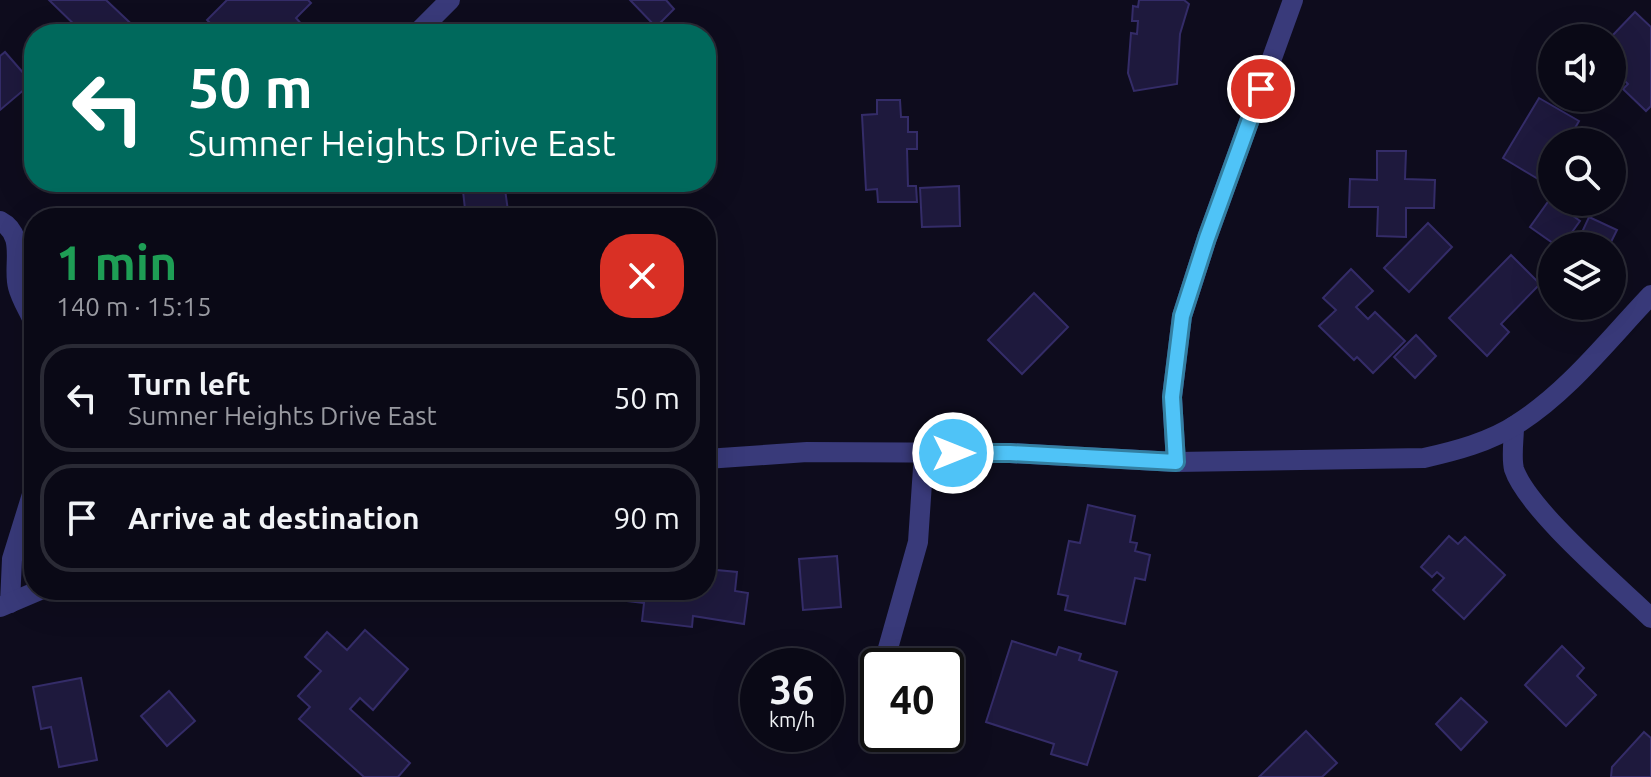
<!DOCTYPE html>
<meta charset="utf-8">
<style>
:root{--surface:#0a0916;--page:#181723;--text:#f1f3f6;--muted:#999aa1;--line:#2a2a35}
body{margin:0;font-family:Ubuntu,sans-serif;background:var(--page);color:var(--text);height:100vh;display:flex;flex-direction:column;font-size:30px;white-space:nowrap}
*{box-sizing:border-box;margin:0}
p{font-size:26px;color:var(--muted)}
.icon{flex:none;width:44px;height:44px;fill:none;stroke:currentColor;stroke-width:2;stroke-linecap:round;stroke-linejoin:round}
.map{position:relative;flex:1;overflow:hidden}
.details{position:absolute;left:24px;top:208px;width:692px;height:392px;display:flex;flex-direction:column;background:var(--surface);border-radius:32px;box-shadow:0 8px 32px #0002,0 0 0 2px var(--line)}
.details>*{flex:none}
.banner{position:absolute;left:24px;top:24px;width:692px;height:168px;border-radius:32px;box-shadow:0 8px 32px #0002,0 0 0 2px var(--line);background:#00695c;color:#fff;overflow:hidden}
.fabs{position:absolute;left:1538px;top:24px;display:grid;gap:16px}
.fabs a{display:grid;place-items:center;width:88px;height:88px;border-radius:50%;background:var(--surface);box-shadow:0 8px 32px #0002,0 0 0 2px var(--line);font-size:40px}
.speed{position:absolute;left:740px;top:648px;display:flex;gap:16px;font-size:40px;font-weight:700;text-align:center}
.speed>*{display:grid;place-content:center;width:104px;height:104px;border-radius:50%;background:var(--surface);box-shadow:0 8px 32px #0002,0 0 0 2px var(--line);line-height:1}
.speed small{font-size:20px;font-weight:400}
.speed .limit{border:4px solid #111;border-radius:12px;background:#fff;color:#111}
.pin{position:absolute;display:grid;place-items:center;width:68px;height:68px;color:#fff;margin:-34px;border:4px solid #fff;border-radius:50%;box-shadow:0 2px 8px #0007}
.me{position:absolute;width:88px;margin:-44px;rotate:90deg;stroke-linejoin:round;filter:drop-shadow(0 0 6px #0008)}
.turn{display:flex;align-items:center;gap:28px;height:168px;padding:0 32px;font-size:36px}
.turn .icon{width:104px;height:104px;stroke-width:2.5}
.turn b{display:block;font-size:56px;line-height:68px}
.round{display:grid;place-items:center;flex:none;width:84px;height:84px;border-radius:32px;background:var(--page)}
.overview{display:flex;align-items:center;justify-content:space-between;height:136px;padding:0 32px}
h1{font-size:48px;font-weight:700;line-height:60px;color:#1e9e55}
ul{padding:0;list-style:none}
li{display:flex;align-items:center;gap:24px;height:108px;margin:0 16px 12px;padding:0 16px;border:4px solid var(--line);border-radius:32px}
li div{flex:1}
li b{display:block;font-size:30px}
li em{font-style:normal}
.map>svg:first-child{display:block}
.building{fill:#1e193d;stroke:#342c68;stroke-width:2}
.lines{fill:none;stroke-linecap:round;stroke-linejoin:round}
.minor{stroke:#393a7a;stroke-width:20}
.tertiary{stroke:#393a7a;stroke-width:20}
.route-casing{stroke:#337fa1;stroke-width:20}
.route{stroke:#4fc3f7;stroke-width:14}
</style>
<div class="map">
<svg width="1651" height="777" viewBox="0 0 1651 777">
<rect width="100%" height="100%" fill="#0e0c1d"/>
<g class="building">
<path d="M49,0H106L142,34H84Z"/>
<path d="M227,0H308L311,3L296,18L304,27L297,34H221L207,20Z"/>
<path d="M630,0H666L674,9L656,27Z"/>
<path d="M1139,0H1184L1189,4L1180,34L1177,84L1134,91L1128,73L1131,33L1137,34L1138,21H1132L1133,6L1138,7Z"/>
<path d="M1635,12L1651,27V106L1646,111L1623,89L1628,84L1612,69V38H1610Z"/>
<path d="M5,52L32,83L0,110V56Z"/>
<path d="M1539,98L1579,121L1567,142H1552V167L1543,182L1503,158Z"/>
<path d="M877,100H900L901,117H908V132H917V149H907L908,186H916L917,202H878L877,189L866,190L862,115L877,114Z"/>
<path d="M1377,151H1406L1405,179L1435,180L1434,208H1406V237L1377,236L1378,207H1349L1350,179L1377,180Z"/>
<path d="M462,182H504L509,218H466Z"/>
<path d="M959,186L960,226L922,227L920,188Z"/>
<path d="M1550,199L1580,221L1562,246H1557L1530,227Z"/>
<path d="M1589,217L1617,230L1609,246H1584L1577,243Z"/>
<path d="M1428,223L1452,247L1409,292L1384,268Z"/>
<path d="M1511,255L1540,284L1501,324L1509,332L1487,356L1449,318Z"/>
<path d="M1351,269L1373,291L1356,307L1368,319L1375,312L1405,341L1373,373L1357,357L1354,360L1319,326L1336,310L1323,298Z"/>
<path d="M1034,293L1068,327L1022,374L988,340Z"/>
<path d="M1416,335L1436,356L1415,378L1394,357Z"/>
<path d="M1088,505L1135,516L1130,542L1137,543L1135,551L1150,555L1145,580L1135,578L1125,624L1065,610L1068,596L1058,594L1069,541L1080,543Z"/>
<path d="M1449,536L1458,544L1465,537L1505,575L1464,619L1433,590L1444,578L1437,572L1432,577L1421,567Z"/>
<path d="M837,556L841,607L803,610L799,559Z"/>
<path d="M706,569L737,572L735,591L748,593L744,624L693,616L692,627L642,621L644,603L627,601L614,590H706Z"/>
<path d="M365,630L408,669L373,710L360,698L350,709L410,763L398,777H364L299,719L310,707L298,696L321,671L305,657L327,632L347,650Z"/>
<path d="M1012,641L1056,655L1059,647L1081,654L1079,660L1117,672L1087,765L1051,754L1054,744L986,722Z"/>
<path d="M1562,646L1584,668L1577,676L1596,695L1566,726L1525,685Z"/>
<path d="M81,678L97,760L59,767L51,727L41,729L33,687Z"/>
<path d="M169,691L195,721L167,746L141,716Z"/>
<path d="M1461,698L1487,722L1461,750L1436,724Z"/>
<path d="M1306,731L1337,763L1322,777H1259Z"/>
<path d="M1644,732L1651,738V777H1611L1612,767Z"/>
</g>
<g class="lines">
<g class="minor">
<path d="M416,34L450,0"/>
<path d="M0,221C27,235 12,266 18,287C21,299 29,311 34,323"/>
<path d="M1514,426C1514,439 1511,457 1514,469C1527,509 1618,586 1651,618"/>
<path d="M10,603L12,559L34,488"/>
<path d="M883,666L918,542L924,453"/>
<path d="M869,714L878,682"/>
</g>
<g class="tertiary">
<path d="M706,459L807,452L1010,453L1176,462L1424,458C1455,451 1490,442 1517,424C1568,392 1609,339 1651,295"/>
<path d="M1176,462L1172,397L1182,316L1207,238L1293,0"/>
<path d="M0,607L40,590"/>
</g>
</g>
<g class="lines">
<defs>
<path id="route" d="M953,453H1010L1176,462L1172,397L1182,316L1207,238L1261,89"/>
</defs>
<use href="#route" class="route-casing"/>
<use href="#route" class="route"/>
</g>
</svg>
<div class="fabs">
<a><svg class="icon" aria-label="sound" viewBox="0 0 24 24"><path d="M4 9h4l5-4v14l-5-4H4zM17 9q2 3 0 6"/></svg></a>
<a><svg class="icon" aria-label="search" viewBox="0 0 24 24"><circle cx="10" cy="10" r="6"/><path d="M15 15l6 6"/></svg></a>
<a><svg class="icon" aria-label="layers" viewBox="0 0 24 24"><path d="M12 4l9 5-9 5-9-5zM3 14l9 5 9-5"/></svg></a>
</div>
<div class="speed"><div>36<small>km/h</small></div><div class="limit">40</div></div>
<div class="pin" style="left:1261px;top:89px;background:#d93025"><svg class="icon" aria-label="arrive" viewBox="0 0 24 24"><path d="M6 21V4h12l-3 4 3 4H6"/></svg></div>
<svg class="me" style="left:953px;top:453px" viewBox="-20 -20 40 40"><circle r="17" fill="#4fc3f7" stroke="#fff" stroke-width="3"/><path d="M0-11L8 9 0 5-8 9z" fill="#fff"/></svg>
<div class="banner">
<div class="turn"><svg class="icon" aria-label="left" viewBox="0 0 24 24"><path d="M17 20v-9H6M10 6l-5 5 5 5"/></svg><div><b>50 m</b>Sumner Heights Drive East</div></div>
</div>
<section class="details">
<div class="overview"><div><h1>1 min</h1><p>140 m · 15:15</p></div><a class="round" style="background:#d93025;color:#fff"><svg class="icon" aria-label="close" viewBox="0 0 24 24"><path d="M6 6l12 12M18 6L6 18"/></svg></a></div>
<ul>
<li><svg class="icon" aria-label="left" viewBox="0 0 24 24"><path d="M17 20v-9H6M10 6l-5 5 5 5"/></svg><div><b>Turn left</b><p>Sumner Heights Drive East</p></div><em>50 m</em></li>
<li><svg class="icon" aria-label="arrive" viewBox="0 0 24 24"><path d="M6 21V4h12l-3 4 3 4H6"/></svg><div><b>Arrive at destination</b></div><em>90 m</em></li>
</ul>
</section>
</div>
